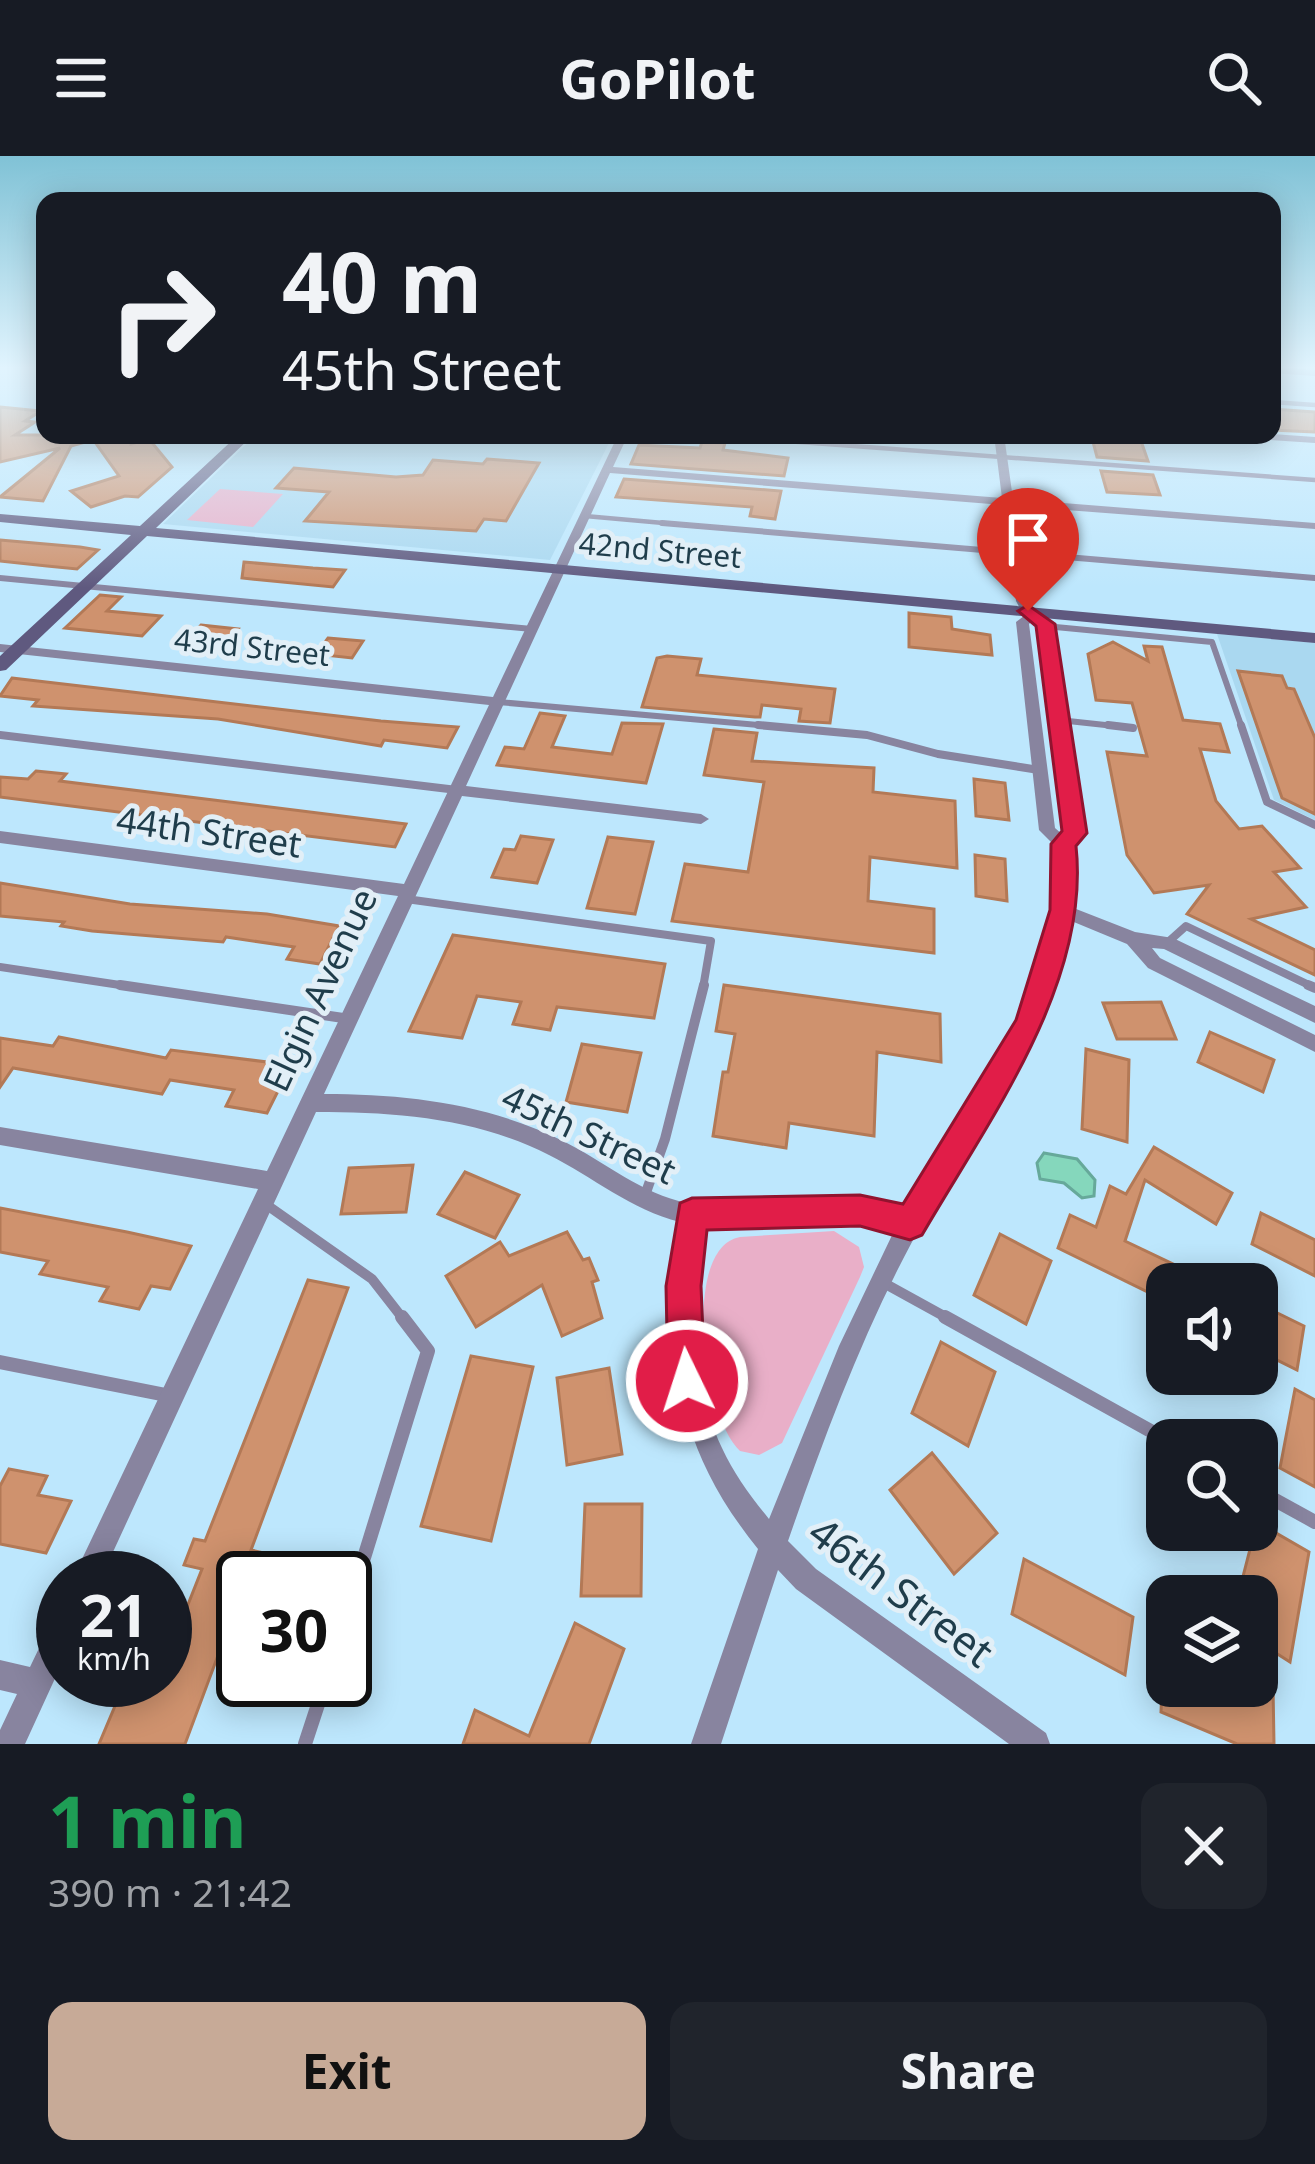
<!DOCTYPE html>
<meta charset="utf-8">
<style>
:root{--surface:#171b24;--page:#20242c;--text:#f1f3f6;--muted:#9ea1a6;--accent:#c7aa97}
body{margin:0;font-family:"Noto Sans",sans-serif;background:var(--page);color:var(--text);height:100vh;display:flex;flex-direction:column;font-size:45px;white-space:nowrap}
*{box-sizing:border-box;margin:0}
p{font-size:39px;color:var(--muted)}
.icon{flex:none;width:66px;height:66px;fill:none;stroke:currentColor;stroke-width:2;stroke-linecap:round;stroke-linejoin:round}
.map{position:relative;height:1588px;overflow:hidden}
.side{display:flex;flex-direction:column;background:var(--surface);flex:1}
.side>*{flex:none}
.guide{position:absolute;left:36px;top:36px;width:1245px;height:252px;border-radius:24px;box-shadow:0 6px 30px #0003;background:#171b24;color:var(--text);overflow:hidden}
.controls{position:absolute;left:1146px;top:1107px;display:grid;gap:24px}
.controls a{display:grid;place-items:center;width:132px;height:132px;border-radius:24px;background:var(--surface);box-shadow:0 6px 30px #0003;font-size:60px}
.speed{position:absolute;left:36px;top:1395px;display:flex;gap:24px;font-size:60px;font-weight:700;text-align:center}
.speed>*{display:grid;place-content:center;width:156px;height:156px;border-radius:50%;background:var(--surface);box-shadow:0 6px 30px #0003;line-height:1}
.speed small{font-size:30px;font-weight:400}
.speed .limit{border:6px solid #111;border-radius:18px;background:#fff;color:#111}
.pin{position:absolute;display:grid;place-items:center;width:102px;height:102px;color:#fff;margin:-123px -51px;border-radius:50% 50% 50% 0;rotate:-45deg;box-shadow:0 0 12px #0007}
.pin .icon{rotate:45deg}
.me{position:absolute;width:132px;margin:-66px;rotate:356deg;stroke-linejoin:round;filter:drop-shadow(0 0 9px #0008)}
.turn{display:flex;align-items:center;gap:42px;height:252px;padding:0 48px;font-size:54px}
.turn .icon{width:156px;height:156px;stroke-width:2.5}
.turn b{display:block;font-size:84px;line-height:102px}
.round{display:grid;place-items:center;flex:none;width:126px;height:126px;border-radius:24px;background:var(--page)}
.head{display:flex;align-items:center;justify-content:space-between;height:204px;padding:0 48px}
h1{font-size:72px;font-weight:700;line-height:90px;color:#1e9e55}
.button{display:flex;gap:24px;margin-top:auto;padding:24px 48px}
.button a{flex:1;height:138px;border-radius:24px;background:var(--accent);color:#111;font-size:48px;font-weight:700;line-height:138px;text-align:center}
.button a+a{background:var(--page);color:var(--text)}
header{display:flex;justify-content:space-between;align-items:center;height:156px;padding:0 48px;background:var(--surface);font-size:54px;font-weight:700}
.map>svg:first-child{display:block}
.built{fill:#aad8f0}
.green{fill:#e9afc8}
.water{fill:#85d7bc;stroke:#66a99a;stroke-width:3}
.building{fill:#cf926e;stroke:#b37956;stroke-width:3}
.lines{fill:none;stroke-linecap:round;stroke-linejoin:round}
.lane-far4{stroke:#88849f;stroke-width:4.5}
.lane-far3{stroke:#88849f;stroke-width:6}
.lane-far2{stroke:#88849f;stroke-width:8}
.lane-far1{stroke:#88849f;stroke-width:10}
.lane{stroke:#88849f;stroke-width:14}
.street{fill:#88849f;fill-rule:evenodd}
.secondary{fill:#5f597f;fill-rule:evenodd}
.route{fill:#e11d48;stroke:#92132f;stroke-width:3}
.labels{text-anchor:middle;stroke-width:10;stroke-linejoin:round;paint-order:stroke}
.far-street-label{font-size:30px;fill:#1f3d4b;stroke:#e2eff7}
.street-label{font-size:36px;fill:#1f3d4b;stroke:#e2eff7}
.near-street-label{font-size:42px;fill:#1f3d4b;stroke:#e2eff7}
</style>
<header><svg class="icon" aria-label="menu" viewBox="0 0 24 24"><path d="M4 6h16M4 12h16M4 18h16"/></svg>GoPilot<svg class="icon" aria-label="search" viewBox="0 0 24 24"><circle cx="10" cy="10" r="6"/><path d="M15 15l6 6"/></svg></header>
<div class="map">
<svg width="1315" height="1588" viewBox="0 0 1315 1588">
<rect width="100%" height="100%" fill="#bde7fd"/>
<g class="built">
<path d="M256,279H613L550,404L163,368Z"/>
<path d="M1217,478L1315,487V664L1274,644Z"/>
</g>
<g class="green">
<path d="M220,333L283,338L253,371L187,364Z"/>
<path d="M834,1075L859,1091L864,1111L860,1121L782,1287L759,1299L740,1295C704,1263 680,1092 740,1081Z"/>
</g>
<path class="water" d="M1044,997L1077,1003L1095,1024L1094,1040L1082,1042L1064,1027L1040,1023L1037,1007Z"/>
<g class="building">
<path d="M0,251L41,255L25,265L35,266L15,279H85V286L71,290L43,345L0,341L60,292L0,306Z"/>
<path d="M1272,253L1315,256V276L1272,274Z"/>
<path d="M90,279H131V288L149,283L172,311L138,341L125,340L91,351L71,335L119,320Z"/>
<path d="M1092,282L1141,285L1148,305L1097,301Z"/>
<path d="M702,286L725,287L723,294L788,302L784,320L631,308L639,289L700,292Z"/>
<path d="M487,303L539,307L506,365L484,363L476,375L305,365L329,336L276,332L294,312L396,321L423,319L433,304L483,308Z"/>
<path d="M1101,315L1153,319L1160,339L1107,336Z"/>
<path d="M624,323L781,335L775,363L750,360L752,351L616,341Z"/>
<path d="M0,384L80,391L98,394L77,413L47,410L0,405Z"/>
<path d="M244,406L313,412L345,414L333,431L242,422Z"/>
<path d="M100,439L121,441L107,455L161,460L142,480L65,472Z"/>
<path d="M909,457L951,461L952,473L990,479L992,499L909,491Z"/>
<path d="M201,469L238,473L225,489L187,485Z"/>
<path d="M328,482L363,485L352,502L316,498Z"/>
<path d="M1113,486L1148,505L1144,490L1162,491L1183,564L1220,568L1229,596L1200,593L1216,645L1239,673L1262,670L1300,712L1274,716L1306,751L1251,763L1315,794V819L1187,758L1209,729L1154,737L1127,699L1107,596L1147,600L1132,547L1096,544L1088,498Z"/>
<path d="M667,500L701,503L697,519L835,533L830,567L799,565L801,553L762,549L760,561H755L642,551L657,502Z"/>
<path d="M1238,515L1282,520L1287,532L1294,533L1315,582V658L1282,642Z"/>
<path d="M12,522L381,565L458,571L447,592L384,584L381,590L218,563L33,550L38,544L0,540Z"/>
<path d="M540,557L565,560L552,591L612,598L622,567L663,568L646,627L497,609L505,591L524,593Z"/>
<path d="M714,573L757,577L752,605L874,612L873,636L955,645L957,712L870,701L868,745L934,753V797L672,765L685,708L748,716L764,626L704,619Z"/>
<path d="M36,615L66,618L60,625L406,668L395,691L0,641V621L28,623Z"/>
<path d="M974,623L1005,627L1009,664L976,660Z"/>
<path d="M521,680L553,684L537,727L492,721L504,693L515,694Z"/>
<path d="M608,681L653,686L635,758L587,752Z"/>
<path d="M975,699L1005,703L1007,745L976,740Z"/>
<path d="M0,727L130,748L267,758L339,770L320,808L287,803L294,791L226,781L223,786L92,775L61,770L64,766L0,760Z"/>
<path d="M453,779L665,808L654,862L557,851L550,874L513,868L521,846L477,840L462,882L409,875Z"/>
<path d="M724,829L940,858L941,906L877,896L874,980L789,967L786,992L713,980L723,916H728L735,878L716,875Z"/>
<path d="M1161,846L1176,883H1117L1103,847Z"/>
<path d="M1210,876L1274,904L1263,936L1198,906Z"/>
<path d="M59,881L166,902L171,894L291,909L267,957L226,950L234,934L170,924L162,938L13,912L0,931V882L53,890Z"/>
<path d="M582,888L641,897L627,956L566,946Z"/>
<path d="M1086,893L1129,904L1127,986L1082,973Z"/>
<path d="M1154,991L1232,1037L1216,1068L1145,1024L1125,1085L1215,1128H1165L1162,1143L1058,1092L1070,1059L1096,1071L1110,1030L1126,1038Z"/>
<path d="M413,1009L406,1056L341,1058L349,1012Z"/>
<path d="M465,1016L519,1039L495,1082L438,1058Z"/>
<path d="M0,1052L127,1076L191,1090L170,1133L151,1130L139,1153L100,1145L108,1131L40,1118L48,1105L0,1096Z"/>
<path d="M1261,1057L1315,1084V1120L1252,1088Z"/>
<path d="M567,1076L583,1104L589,1102L598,1124L592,1126L602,1162L562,1180L542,1129L476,1171L446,1120L500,1086L509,1100Z"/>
<path d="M1000,1078L1051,1105L1026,1168L974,1139Z"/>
<path d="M308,1124L348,1132L251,1394L287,1402L280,1422H243V1458L238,1457L227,1487L223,1486L185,1588H99L126,1524L152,1528L165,1524V1493L170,1494L202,1413L184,1409L194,1383L205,1385Z"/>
<path d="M1257,1147L1304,1170L1297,1214L1257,1194Z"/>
<path d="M941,1186L995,1216L968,1290L912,1257Z"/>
<path d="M471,1200L533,1211L491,1385L421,1370Z"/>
<path d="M609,1212L622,1298L567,1309L557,1222Z"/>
<path d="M1295,1233L1315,1244V1331L1280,1312Z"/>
<path d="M932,1297L997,1377L954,1418L890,1334Z"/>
<path d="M9,1313L47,1320L38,1339L71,1345L46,1397L0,1388V1330Z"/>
<path d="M585,1348H642L641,1440H581Z"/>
<path d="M1257,1366L1309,1396L1290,1506L1257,1485V1440H1238Z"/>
<path d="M1024,1403L1133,1461L1125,1519L1012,1458Z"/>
<path d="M575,1467L624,1493L589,1588H463L475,1554L529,1580Z"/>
<path d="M1162,1530H1273L1274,1588H1237L1161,1556Z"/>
</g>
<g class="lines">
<g class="lane-far4">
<path d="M1272,246L1315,249"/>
<path d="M703,279L1315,324"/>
<path d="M585,360L697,370"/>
</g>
<g class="lane-far3">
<path d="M662,367L1315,422"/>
<path d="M0,422L532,473"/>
<path d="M1045,470L1212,486L1242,572"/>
<path d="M498,546L792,572"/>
<path d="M1059,564L1133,572"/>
</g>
<g class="lane-far2">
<path d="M758,569L867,579L938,598L1039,614"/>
<path d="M1108,569L1133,572"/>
<path d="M1241,569L1267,646L1315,669"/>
<path d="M0,579L457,634"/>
<path d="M406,743L711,785L703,832"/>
<path d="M1167,787L1186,770L1315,832"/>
<path d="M0,811L140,832"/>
</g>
<g class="lane-far1">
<path d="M120,829L350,863"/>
<path d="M1308,829L1315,832"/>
<path d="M644,1042L665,983L704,829"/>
<path d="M264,1047L372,1123L404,1164"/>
<path d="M882,1126L951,1164"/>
</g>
<g class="lane">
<path d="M945,1161L1167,1284"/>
<path d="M0,1206L171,1240"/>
<path d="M1257,1334L1315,1366"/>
<path d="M345,1463L428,1195L402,1161"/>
<path d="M305,1588L326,1524"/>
</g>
<g class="street">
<path d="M1272,211L1315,214V220L1272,217Z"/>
<path d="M1272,278L1315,281V287L1237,282L1232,279Z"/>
<path d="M618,279H628L613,311L1002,342L994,279H1004L1013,343L1315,367V373L1014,350L1028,445L1036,459L1051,468L1083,677L1071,690V751L1135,776L1173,782L1315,850V867L1164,793L1152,792L1160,802L1315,879V896L1148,812L1127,788L1069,764C1051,885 969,982 912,1086C861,1181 823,1284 788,1385L816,1413L1046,1577L1050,1588H1009L796,1433L778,1414L721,1588H691L758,1393C672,1286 666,1198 680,1066C631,1054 593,1021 549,999C477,962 396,956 316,956L101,1422H73L258,1033L0,989V971L267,1015L398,740L0,687V675L404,728L489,549L0,496V488L493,541ZM610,317L1003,349L1016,445L1024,460L1016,466L1039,674L1055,690C1055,725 1055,758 1046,792C1020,889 957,972 905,1056C833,1031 761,1060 687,1047C642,1038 605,1006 565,986C490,948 407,938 324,938L462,640L701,668L709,663L701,658L466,630ZM1031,466L1039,470L1067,675L1063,679L1055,672L1029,468ZM830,1064L857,1065L895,1073L839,1190L769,1363C751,1341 734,1318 722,1292C690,1223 695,1143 702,1069L747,1070Z"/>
<path d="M63,1459V1505L25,1588H0V1574L17,1538L0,1534V1504L30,1511L53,1463Z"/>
</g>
<path class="secondary" d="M238,279H253L156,372L1315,477V487L147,380L6,514L0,515V500L131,379L0,366V358L140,370Z"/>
</g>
<linearGradient id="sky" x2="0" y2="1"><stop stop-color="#80c2d6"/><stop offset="0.49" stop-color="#e1f4fe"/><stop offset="1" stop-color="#e1f4fe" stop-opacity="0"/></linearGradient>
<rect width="1315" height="432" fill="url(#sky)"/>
<path class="route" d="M1028,449L1055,468L1087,677L1076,690C1091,828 988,965 922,1079L910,1084L860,1070L707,1074L701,1130L705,1225L700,1238L687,1243L673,1238L668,1225L666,1130L680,1047L692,1042L860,1039L903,1048L1016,864L1050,754L1051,688L1062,675L1036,470L1018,455Z"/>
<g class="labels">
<g class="far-street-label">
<text transform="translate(660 395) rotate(5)" y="10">42nd Street</text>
<text transform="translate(252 492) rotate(6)" y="10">43rd Street</text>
</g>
<g class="street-label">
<text transform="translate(209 676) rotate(8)" y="13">44th Street</text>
<text transform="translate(320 834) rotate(-65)" y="13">Elgin Avenue</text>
<text transform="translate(589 978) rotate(25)" y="13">45th Street</text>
</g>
<g class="near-street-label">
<text transform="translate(901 1436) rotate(37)" y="15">46th Street</text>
</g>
</g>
</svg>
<div class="controls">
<a><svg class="icon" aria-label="sound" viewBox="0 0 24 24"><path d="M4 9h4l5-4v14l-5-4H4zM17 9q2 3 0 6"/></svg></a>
<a><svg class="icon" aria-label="search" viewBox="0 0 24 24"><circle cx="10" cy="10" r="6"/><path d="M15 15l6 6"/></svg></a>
<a><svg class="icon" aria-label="layers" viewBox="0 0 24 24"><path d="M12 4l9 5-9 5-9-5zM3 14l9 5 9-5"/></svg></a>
</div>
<div class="speed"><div>21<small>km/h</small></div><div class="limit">30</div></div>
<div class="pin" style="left:1028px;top:455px;background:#d93025"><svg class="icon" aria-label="arrive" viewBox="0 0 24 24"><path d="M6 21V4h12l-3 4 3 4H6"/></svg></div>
<svg class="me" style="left:687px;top:1225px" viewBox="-20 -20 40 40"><circle r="17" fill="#e11d48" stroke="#fff" stroke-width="3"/><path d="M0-11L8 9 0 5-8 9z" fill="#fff"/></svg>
<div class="guide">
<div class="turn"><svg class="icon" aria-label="right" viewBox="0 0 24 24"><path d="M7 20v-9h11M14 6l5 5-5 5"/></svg><div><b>40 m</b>45th Street</div></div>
</div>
</div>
<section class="side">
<div class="head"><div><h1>1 min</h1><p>390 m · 21:42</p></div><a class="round"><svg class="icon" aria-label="close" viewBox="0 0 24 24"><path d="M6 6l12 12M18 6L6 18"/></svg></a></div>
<div class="button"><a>Exit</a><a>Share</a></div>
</section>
